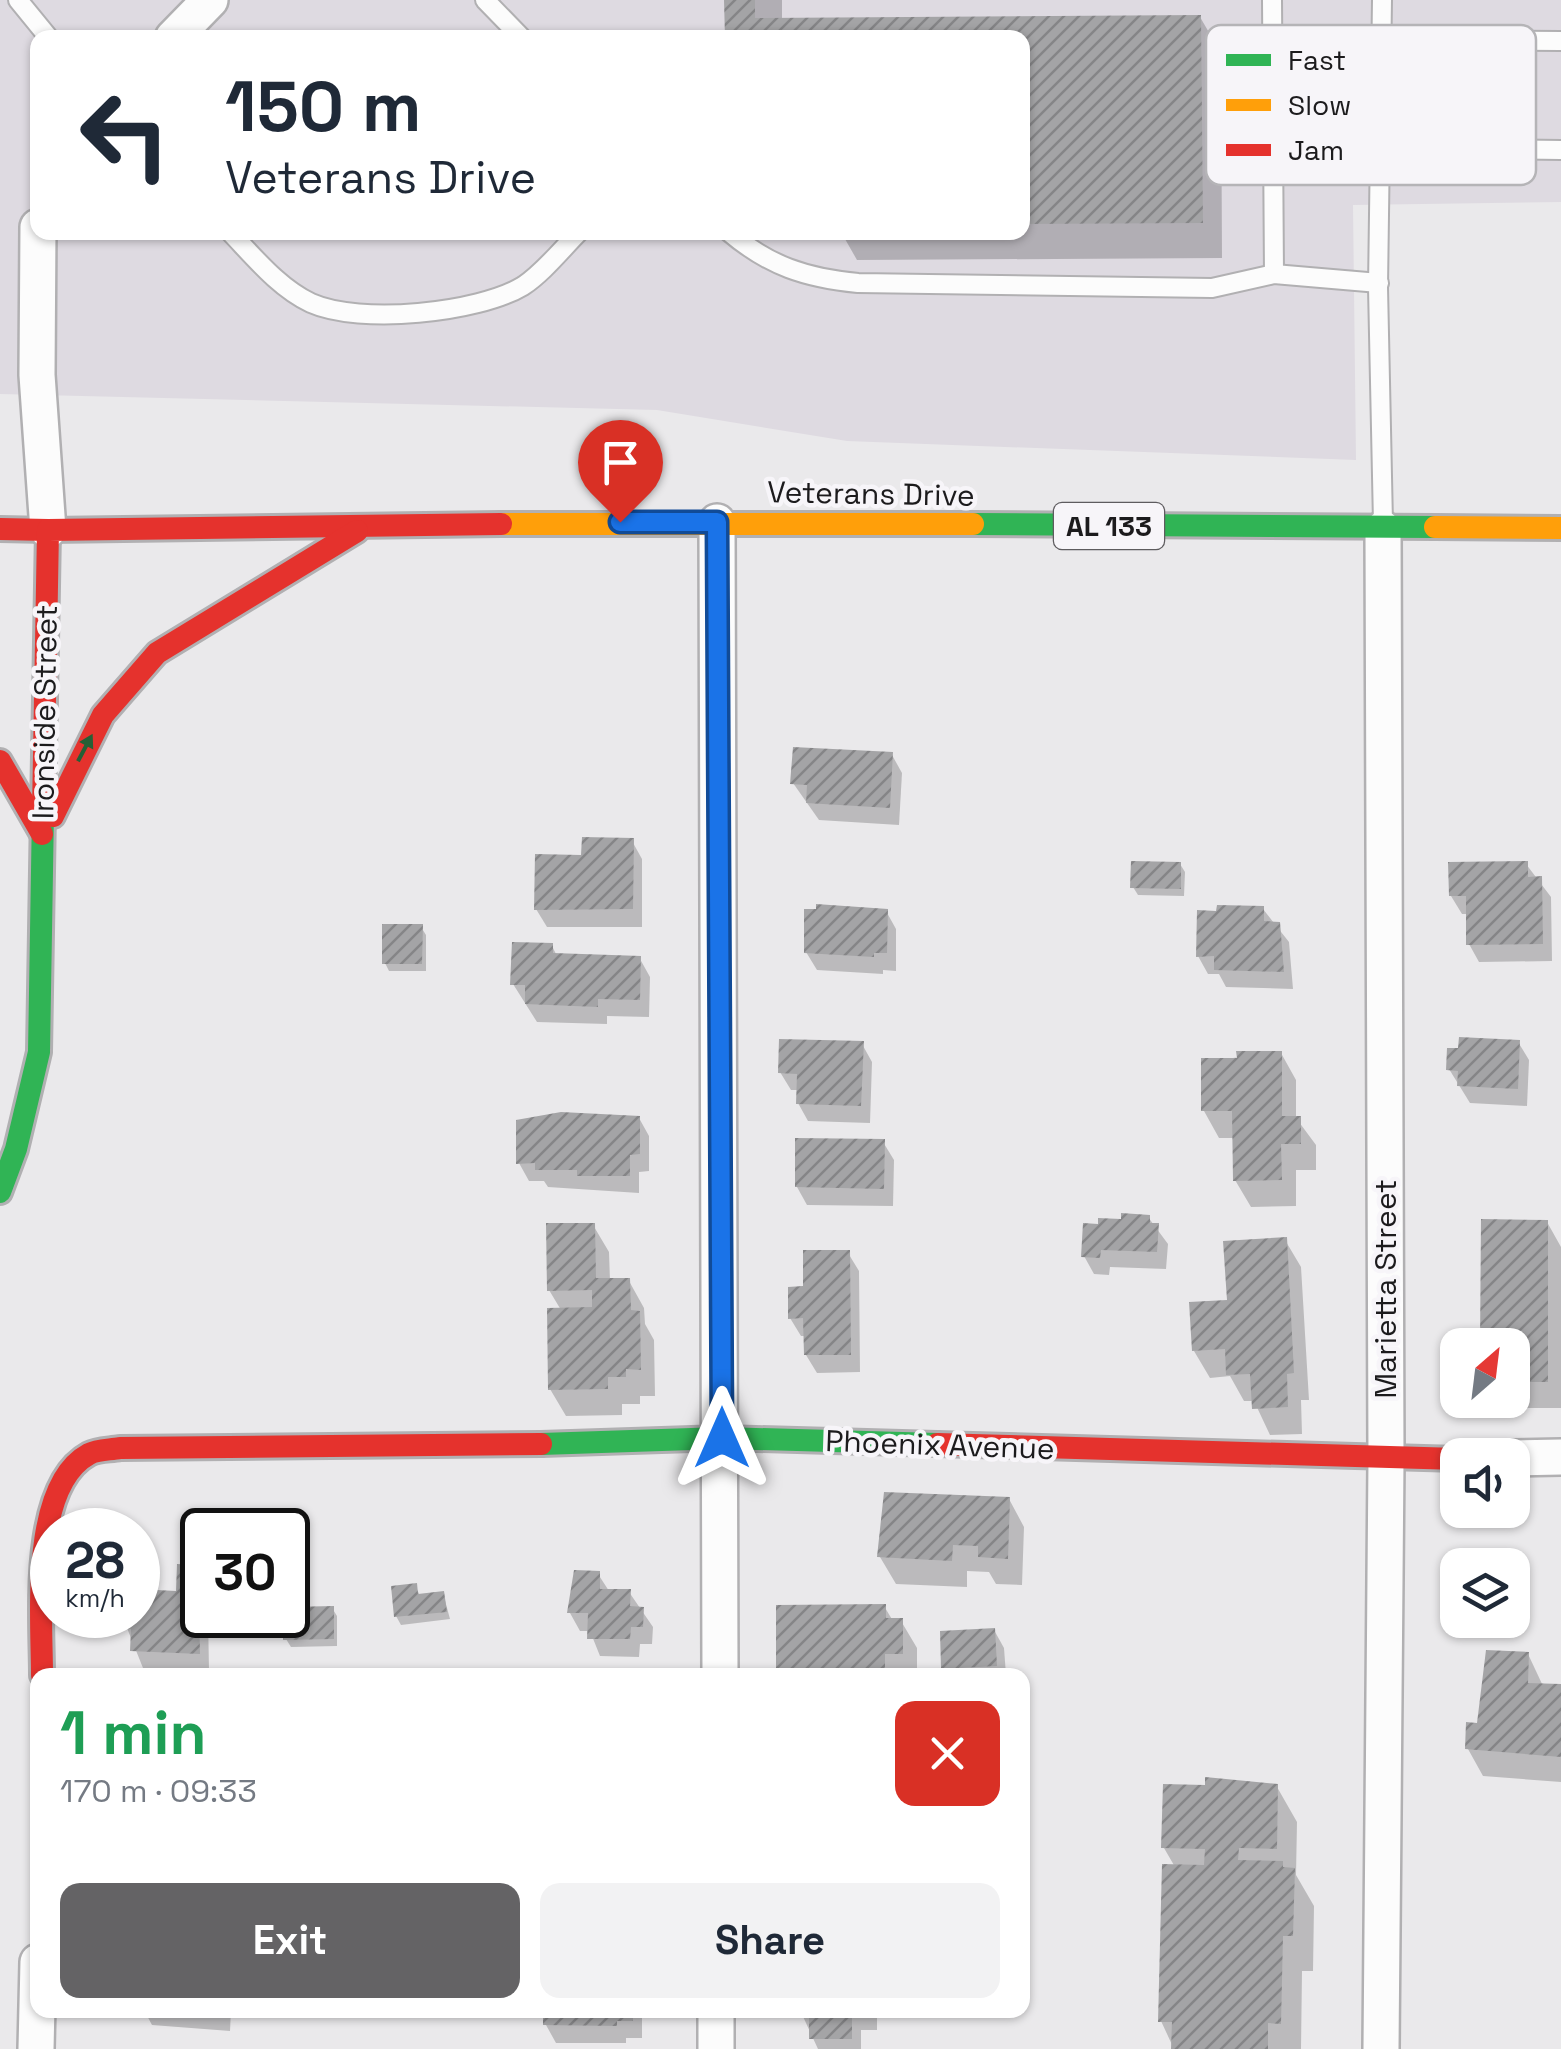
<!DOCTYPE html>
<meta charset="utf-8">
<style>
:root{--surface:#fff;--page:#f2f2f3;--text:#1f2937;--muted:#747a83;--accent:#646365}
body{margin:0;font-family:"Space Grotesk",sans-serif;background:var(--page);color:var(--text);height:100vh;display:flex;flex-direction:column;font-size:38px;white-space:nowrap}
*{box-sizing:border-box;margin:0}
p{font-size:32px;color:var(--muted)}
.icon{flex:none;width:55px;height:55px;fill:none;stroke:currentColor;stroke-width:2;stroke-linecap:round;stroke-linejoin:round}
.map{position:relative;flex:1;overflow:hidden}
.details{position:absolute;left:30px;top:1668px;width:1000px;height:350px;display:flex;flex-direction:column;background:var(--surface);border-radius:20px;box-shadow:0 2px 8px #0004}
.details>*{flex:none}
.banner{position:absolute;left:30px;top:30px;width:1000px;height:210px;border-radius:20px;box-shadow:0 2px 8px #0004;background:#fff;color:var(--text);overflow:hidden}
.needle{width:65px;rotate:28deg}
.tools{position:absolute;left:1440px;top:1328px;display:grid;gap:20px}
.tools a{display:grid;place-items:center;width:90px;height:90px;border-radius:20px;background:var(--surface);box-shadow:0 2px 8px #0004;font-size:50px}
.speed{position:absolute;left:30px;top:1508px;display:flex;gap:20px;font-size:50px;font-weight:700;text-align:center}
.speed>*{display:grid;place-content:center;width:130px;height:130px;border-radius:50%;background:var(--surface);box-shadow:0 2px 8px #0004;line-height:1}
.speed small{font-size:25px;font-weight:400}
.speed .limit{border:5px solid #111;border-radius:15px;background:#fff;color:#111}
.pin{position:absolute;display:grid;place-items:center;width:85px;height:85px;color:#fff;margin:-102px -42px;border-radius:50% 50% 50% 0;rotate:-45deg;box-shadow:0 0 10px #0007}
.pin .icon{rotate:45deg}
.me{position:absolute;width:110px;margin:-55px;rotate:0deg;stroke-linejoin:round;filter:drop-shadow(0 0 8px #0008)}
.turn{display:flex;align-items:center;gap:35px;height:210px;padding:0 30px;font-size:45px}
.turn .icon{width:130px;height:130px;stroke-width:2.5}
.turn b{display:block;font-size:70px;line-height:85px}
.round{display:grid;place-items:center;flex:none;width:105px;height:105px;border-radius:20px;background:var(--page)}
.summary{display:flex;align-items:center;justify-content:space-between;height:170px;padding:0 30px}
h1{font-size:60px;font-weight:700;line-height:75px;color:#1e9e55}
.button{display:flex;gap:20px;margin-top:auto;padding:20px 30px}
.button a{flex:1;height:115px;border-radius:20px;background:var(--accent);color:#fff;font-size:40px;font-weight:700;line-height:115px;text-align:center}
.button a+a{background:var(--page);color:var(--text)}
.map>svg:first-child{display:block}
.built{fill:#dedae1;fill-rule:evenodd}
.shadow{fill:#0003}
.building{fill:url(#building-hatch)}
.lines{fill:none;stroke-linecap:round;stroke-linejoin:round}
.lane-casing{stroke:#b1b0b2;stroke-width:22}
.street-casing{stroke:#b1b0b2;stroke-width:40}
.fast-casing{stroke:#b1b0b2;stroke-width:28}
.slow-casing{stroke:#b1b0b2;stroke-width:28}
.jam-casing{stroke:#b1b0b2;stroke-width:28}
.lane{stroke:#fcfcfc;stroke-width:18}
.street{stroke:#fcfcfc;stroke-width:35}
.fast{stroke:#30b455;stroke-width:22}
.slow{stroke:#ff9f0a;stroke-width:22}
.jam{stroke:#e5322d;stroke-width:22}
.oneway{fill:#256036}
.route-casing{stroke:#114b97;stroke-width:25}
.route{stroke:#1a73e8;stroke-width:18}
.labels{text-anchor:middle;stroke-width:9;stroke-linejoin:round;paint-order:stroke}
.shield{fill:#f7f5f9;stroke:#5e5c5f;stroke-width:2.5}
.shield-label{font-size:28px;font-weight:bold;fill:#1c1b1d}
.street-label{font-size:30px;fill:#1c1b1d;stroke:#f7f5f9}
.key{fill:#f7f5f9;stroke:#b5b4b7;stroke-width:2.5}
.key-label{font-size:28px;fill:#1c1b1d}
</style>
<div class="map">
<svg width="1561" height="2049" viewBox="0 0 1561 2049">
<defs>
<pattern id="building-hatch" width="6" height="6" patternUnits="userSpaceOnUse" patternTransform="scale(2.5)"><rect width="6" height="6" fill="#a4a4a6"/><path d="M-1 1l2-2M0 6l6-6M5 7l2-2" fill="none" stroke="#858587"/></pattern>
</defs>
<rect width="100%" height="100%" fill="#eae9eb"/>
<path class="built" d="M0,0H1561V202L1353,205L1356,460L847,441L657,410L0,394ZM38,38H1022V232H38Z"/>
<g class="shadow">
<path d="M727,0H782V20L1200,17L1221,53L1222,258L857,260L841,232H1022V38H728Z"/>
<path d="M892,755L902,773L899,825L819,820L793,783Z"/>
<path d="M632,841L642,859V927H547L536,909L584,857Z"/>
<path d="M1180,864L1185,872L1184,896L1138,895L1133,887Z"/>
<path d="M1526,864L1551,897L1552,961L1479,962L1469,944V914H1462L1451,896Z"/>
<path d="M1263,909L1289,942L1293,989L1226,987L1219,974H1208L1198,956Z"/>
<path d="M886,911L896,929V971L883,970V974L817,970L806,952Z"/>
<path d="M421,927L426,935V971H389L385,963Z"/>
<path d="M552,946L557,956L640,959L650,977L649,1017L607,1016V1024L537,1022L513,984Z"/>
<path d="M1518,1042L1529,1060L1527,1106L1470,1103L1449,1069Z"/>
<path d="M862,1044L872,1062L870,1123L808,1121L798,1103L799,1090H791L780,1072Z"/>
<path d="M1281,1053L1296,1080V1118L1316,1145V1170H1296V1206L1251,1207L1235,1180V1138H1219L1204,1111L1203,1061Z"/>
<path d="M639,1118L649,1136V1171L639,1172V1193L548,1187L544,1181H529L519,1163Z"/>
<path d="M883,1142L894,1160L893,1206L807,1205L797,1187Z"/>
<path d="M1148,1217L1168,1244L1166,1269L1110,1267L1109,1275L1094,1274L1084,1256Z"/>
<path d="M1547,1222L1561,1247V1408H1499L1494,1400H1512V1345H1483Z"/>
<path d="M593,1225L609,1252L610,1281H629L644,1308L645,1324L654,1340L655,1396H640V1404H622V1415L566,1416L550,1389L561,1310L549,1290Z"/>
<path d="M1285,1240L1301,1267L1309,1400H1301L1302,1434L1270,1435L1254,1401H1244L1230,1376L1210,1378L1194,1351L1229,1302Z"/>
<path d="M848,1253L859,1271L860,1372L817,1373L806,1355V1336H801L790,1318L805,1289Z"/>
<path d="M1009,1499L1024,1527L1022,1585L996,1584L989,1572L967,1571V1587L896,1584L880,1557Z"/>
<path d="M197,1567L202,1577V1615H208L209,1671L143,1668L127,1628L138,1615V1592L178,1593Z"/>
<path d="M598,1574L609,1591L629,1592L653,1627L652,1644H640L639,1657L600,1656L590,1631H580L570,1613Z"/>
<path d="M415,1585L420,1596L443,1593L450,1619L401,1625L396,1616Z"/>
<path d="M884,1606L893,1621H901L917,1648V1675H779Z"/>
<path d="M332,1608L337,1616V1646L291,1647L286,1639L288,1609Z"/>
<path d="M994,1630L1004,1648L1006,1675H948L944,1668Z"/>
<path d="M1528,1654L1543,1686L1561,1687V1782L1483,1776L1468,1749Z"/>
<path d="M1207,1787H1277L1297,1822L1296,1875L1314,1906L1313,1971H1302L1301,2049H1174L1161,2021L1175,1867L1164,1848Z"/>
<path d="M144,2010H231L230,2031L152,2025Z"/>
<path d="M546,2010H642V2038H626V2043H556L546,2025Z"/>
<path d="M800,2010H877V2030H861V2049H818Z"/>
</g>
<g class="building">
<path d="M724,0H755V18L1201,15L1203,223L1022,224V38H725Z"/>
<path d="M793,747L893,752L890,808L806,803L807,785L790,784Z"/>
<path d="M582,837L634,838L633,909L534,910L535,854L581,855Z"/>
<path d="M1131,861L1181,862V889L1130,888Z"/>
<path d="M1528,861V877L1542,876L1543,944L1466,945V896H1449L1448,862Z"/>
<path d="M816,904L888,909L887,953H874V957L804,953V909H816Z"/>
<path d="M1217,905L1264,906V921L1280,922L1284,972L1214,970V956L1196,957L1197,910L1216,911Z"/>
<path d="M382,924H423L422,964H382Z"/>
<path d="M512,942L553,943V953L641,956L640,1000L598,999V1007L525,1004V985H510Z"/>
<path d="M1459,1037L1520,1040L1518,1089L1457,1086L1458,1071L1446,1070L1447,1048H1458Z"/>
<path d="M779,1039L864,1041L861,1106L796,1104L797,1074L778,1073Z"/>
<path d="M1236,1051H1282V1116H1301V1144H1281L1282,1180L1233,1181L1232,1111H1201V1058H1237Z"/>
<path d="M561,1112L640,1116V1154L630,1155V1176H577V1170H535V1163L516,1164V1120Z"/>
<path d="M795,1138L885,1139L884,1189L795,1187Z"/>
<path d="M1121,1213L1150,1215V1223H1159L1157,1252L1101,1250L1100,1258L1081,1257L1083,1223L1098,1224V1218L1121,1219Z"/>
<path d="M1481,1219L1548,1220V1382H1512V1345H1480Z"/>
<path d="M546,1223H595L596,1278H630L631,1310L640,1311L641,1370L626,1369V1377H608V1389L548,1390L547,1308L592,1307V1290L547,1291Z"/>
<path d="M1287,1237L1294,1373L1287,1374L1288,1407L1252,1409L1250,1374L1226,1375L1225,1349L1192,1351L1189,1302L1227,1300L1223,1241Z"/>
<path d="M803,1250H850L851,1355H804L803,1318L788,1319V1287L803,1286Z"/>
<path d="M884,1492L1010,1497L1008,1559L978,1557V1546L953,1545L952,1561L877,1557Z"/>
<path d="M177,1564L198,1565L200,1654L130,1651L131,1629L124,1628L125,1615H138V1589L176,1591Z"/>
<path d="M574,1570L600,1571V1589H631L630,1606L644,1607L643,1627H631L630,1639H587L588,1613H567Z"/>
<path d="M417,1583L418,1594L444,1591L447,1612L394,1617L391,1586Z"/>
<path d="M886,1604V1618H903V1654H885V1675H776V1605Z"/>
<path d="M334,1606V1639L283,1640V1615H288V1607Z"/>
<path d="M995,1628L997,1666L941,1669L940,1631Z"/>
<path d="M1486,1650L1529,1652L1528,1683L1561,1684V1757L1465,1749L1466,1722L1477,1723Z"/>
<path d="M1205,1777L1278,1784L1277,1849L1239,1848L1238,1860L1283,1861V1867L1295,1868L1293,1936H1283L1281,2024L1268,2023V2049H1171L1172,2022H1158L1162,1864L1204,1865L1205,1849L1161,1848L1163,1784L1205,1785Z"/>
<path d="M543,2010H633V2021H617V2026L543,2025Z"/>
<path d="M801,2010H852V2039H809V2018H801Z"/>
</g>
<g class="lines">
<defs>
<g id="lane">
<path d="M18,0L49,38"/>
<path d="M485,0L522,38"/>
<path d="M1272,0L1274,274"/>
<path d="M1382,0L1378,287L1383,523"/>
<path d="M1382,40L1561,41"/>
<path d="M1381,148L1561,150"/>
<path d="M230,232C254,257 279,288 311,303C360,325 478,313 523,286C543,273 562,249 579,232"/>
<path d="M729,232C769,266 806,278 858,283L1212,288L1274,274L1379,283"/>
</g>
<g id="street">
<path d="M173,38L210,0"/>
<path d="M38,227L37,375L48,530"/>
<path d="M717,522L720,1675"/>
<path d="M1512,1458L1561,1457"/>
<path d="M36,2049L38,1962"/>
<path d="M716,2049V2010"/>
<path d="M1381,2049L1386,1460L1383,529"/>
</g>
<g id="fast">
<path d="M973,524L1435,527"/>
<path d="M0,1192L16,1149L39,1052L43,811"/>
<path d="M541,1444L722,1438L937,1444"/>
</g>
<g id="slow">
<path d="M501,524H973"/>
<path d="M1435,527L1561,528"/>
</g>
<g id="jam">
<path d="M0,529L48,530"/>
<path d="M0,761L42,834"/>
<path d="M43,811L48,530L501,524"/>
<path d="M53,816L103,715L157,653L357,531"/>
<path d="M937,1444L1458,1459"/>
<path d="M42,1675C42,1618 30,1486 89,1454C98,1449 110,1450 120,1448L541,1444"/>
</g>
</defs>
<use href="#lane" class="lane-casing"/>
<use href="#street" class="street-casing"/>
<use href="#fast" class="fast-casing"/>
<use href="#slow" class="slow-casing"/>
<use href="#jam" class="jam-casing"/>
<use href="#lane" class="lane"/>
<use href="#street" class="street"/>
<use href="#fast" class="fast"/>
<use href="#slow" class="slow"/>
<use href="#jam" class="jam"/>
</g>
<defs><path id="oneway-solid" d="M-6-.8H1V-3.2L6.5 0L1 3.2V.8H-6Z" transform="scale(2.5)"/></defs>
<use class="oneway" href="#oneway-solid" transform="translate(85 748) rotate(-62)"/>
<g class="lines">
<defs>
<path id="route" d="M620,522H717L722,1438"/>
</defs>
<use href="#route" class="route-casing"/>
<use href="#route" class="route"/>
</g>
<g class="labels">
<rect class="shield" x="1054" y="503" width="110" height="46" rx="8"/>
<g class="shield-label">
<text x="1109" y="536">AL 133</text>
</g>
<g class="street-label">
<text transform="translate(871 494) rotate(1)" y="10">Veterans Drive</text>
<text transform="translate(45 712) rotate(-89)" y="10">Ironside Street</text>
<text transform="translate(1386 1289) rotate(-90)" y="10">Marietta Street</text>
<text transform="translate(940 1445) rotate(2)" y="10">Phoenix Avenue</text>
</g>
</g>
<rect x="1206" y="25" width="330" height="160" rx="15" class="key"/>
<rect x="1226" y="54" width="45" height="12" fill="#30b455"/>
<rect x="1226" y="99" width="45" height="12" fill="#ff9f0a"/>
<rect x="1226" y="144" width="45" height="12" fill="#e5322d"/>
<g class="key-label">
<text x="1288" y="70">Fast</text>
<text x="1288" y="115">Slow</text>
<text x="1288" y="160">Jam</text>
</g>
</svg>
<div class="tools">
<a><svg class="needle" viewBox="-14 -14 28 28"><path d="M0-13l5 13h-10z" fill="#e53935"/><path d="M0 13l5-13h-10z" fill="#747a83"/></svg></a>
<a><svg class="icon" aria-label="sound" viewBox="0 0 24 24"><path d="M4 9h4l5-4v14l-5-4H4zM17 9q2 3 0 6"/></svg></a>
<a><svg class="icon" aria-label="layers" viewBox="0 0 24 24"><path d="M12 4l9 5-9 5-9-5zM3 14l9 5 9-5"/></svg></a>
</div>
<div class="speed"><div>28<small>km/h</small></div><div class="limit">30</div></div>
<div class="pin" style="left:620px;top:522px;background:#d93025"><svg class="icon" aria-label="arrive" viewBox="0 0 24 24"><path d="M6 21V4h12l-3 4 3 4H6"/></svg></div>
<svg class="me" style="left:722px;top:1438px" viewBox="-20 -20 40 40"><path d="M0-17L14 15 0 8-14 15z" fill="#1a73e8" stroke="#fff" stroke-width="4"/></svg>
<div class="banner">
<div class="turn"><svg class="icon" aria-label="left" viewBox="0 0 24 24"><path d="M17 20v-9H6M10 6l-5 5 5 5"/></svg><div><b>150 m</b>Veterans Drive</div></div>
</div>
<section class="details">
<div class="summary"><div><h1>1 min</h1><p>170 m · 09:33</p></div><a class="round" style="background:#d93025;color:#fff"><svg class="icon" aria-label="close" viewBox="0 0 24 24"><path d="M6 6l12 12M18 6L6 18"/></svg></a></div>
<div class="button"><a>Exit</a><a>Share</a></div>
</section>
</div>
